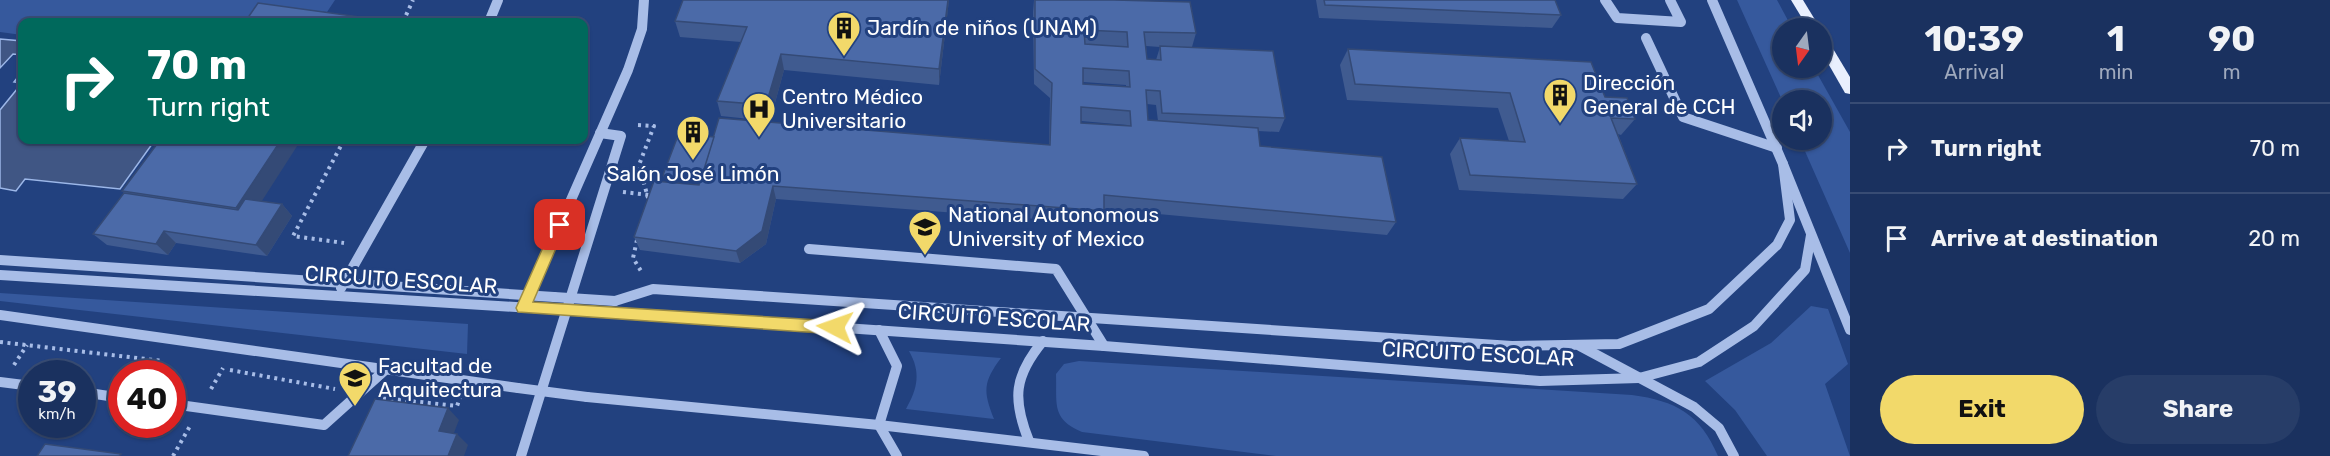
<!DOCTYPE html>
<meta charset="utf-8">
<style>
:root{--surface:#1a315f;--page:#273d68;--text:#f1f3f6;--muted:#9fa9bd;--line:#384c74;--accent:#f2d96a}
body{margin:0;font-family:Rubik,sans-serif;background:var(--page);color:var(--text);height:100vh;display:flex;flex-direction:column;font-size:22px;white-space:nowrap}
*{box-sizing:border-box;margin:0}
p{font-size:20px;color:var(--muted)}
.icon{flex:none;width:33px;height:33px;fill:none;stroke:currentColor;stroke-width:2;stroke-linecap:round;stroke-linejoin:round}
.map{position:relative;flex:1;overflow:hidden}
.sheet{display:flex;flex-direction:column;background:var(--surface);width:480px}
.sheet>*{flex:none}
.banner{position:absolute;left:18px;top:18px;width:570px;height:126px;border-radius:12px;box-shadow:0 2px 4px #0004,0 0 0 2px var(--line);background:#00695c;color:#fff;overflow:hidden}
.needle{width:39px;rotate:194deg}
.fabs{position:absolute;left:1772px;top:18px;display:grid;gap:12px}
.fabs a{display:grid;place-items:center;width:60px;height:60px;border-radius:50%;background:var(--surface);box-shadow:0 2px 4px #0004,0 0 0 2px var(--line);font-size:30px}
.speed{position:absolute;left:18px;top:360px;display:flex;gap:12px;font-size:30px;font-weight:700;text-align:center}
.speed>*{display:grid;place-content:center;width:78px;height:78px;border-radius:50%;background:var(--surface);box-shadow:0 2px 4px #0004,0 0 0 2px var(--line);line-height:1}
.speed small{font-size:15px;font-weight:400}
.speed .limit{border:9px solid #d22;background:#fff;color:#111}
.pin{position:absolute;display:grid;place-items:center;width:51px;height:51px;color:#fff;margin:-26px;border-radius:12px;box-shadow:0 3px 9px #0006}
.me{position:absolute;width:66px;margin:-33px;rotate:274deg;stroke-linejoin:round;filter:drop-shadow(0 0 4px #0008)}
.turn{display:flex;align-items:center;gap:21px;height:126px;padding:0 30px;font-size:27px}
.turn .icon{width:78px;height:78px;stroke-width:2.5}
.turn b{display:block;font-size:42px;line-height:51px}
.eta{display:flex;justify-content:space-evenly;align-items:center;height:102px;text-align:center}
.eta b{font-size:36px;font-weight:700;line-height:42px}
.button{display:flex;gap:12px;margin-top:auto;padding:12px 30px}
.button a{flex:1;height:69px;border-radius:36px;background:var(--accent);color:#111;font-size:24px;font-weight:700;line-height:69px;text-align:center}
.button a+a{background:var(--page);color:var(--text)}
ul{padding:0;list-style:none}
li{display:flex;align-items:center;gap:18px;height:90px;padding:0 30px;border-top:2px solid var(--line)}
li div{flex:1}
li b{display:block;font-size:22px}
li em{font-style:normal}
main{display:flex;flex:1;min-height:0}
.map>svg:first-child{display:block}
.green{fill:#36599d}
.water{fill:#405684;stroke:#9cb7e8;stroke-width:1.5}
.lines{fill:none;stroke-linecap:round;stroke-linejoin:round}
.path{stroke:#a8bde7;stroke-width:4;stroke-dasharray:3 4.5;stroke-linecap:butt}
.minor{stroke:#a8bde7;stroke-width:10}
.major{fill:#e9effd;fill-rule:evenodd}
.minor-bridge{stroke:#a8bde7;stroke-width:10}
.wall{fill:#405b90;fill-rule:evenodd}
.shaded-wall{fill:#344a76}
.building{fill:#4b6aa8;stroke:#344a76;stroke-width:1.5;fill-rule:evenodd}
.route{fill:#f2d96a;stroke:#9d8d45;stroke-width:1.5}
.labels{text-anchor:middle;stroke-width:6;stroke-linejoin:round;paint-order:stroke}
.poi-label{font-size:21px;fill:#fff;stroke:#22417f;text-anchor:start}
.street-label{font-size:21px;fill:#fff;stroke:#22417f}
</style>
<main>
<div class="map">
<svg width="1850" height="456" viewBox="0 0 1850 456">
<rect width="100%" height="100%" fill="#22417f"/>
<g class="green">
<path d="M0,0H335L327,12L264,6L253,22H220L151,16L146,22H22V35L0,32Z"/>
<path d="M1737,0H1777L1792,28H1782V68H1814L1850,132V253L1800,140H1821V100H1782Z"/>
<path d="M0,293L468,324L467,354L0,301Z"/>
<path d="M1811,306L1828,309L1848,364L1825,384L1850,456H1767L1735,410L1705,381L1771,343Z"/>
<path d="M909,351L1001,358C983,382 983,391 994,419L906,409C918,388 921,372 909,351Z"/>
<path d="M1079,361L1632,395C1676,401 1700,414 1718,456H1276L1082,432C1051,419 1057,404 1056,374L1064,364Z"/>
</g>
<g class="water">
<path d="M0,39L22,41V55L13,54L0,68Z"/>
<path d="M22,72V140H155L120,189L25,179L16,191L0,188V110L22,83L14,82Z"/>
</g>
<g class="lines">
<g class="path">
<path d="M403,22L413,0"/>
<path d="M638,125L654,126L639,165L648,198"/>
<path d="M344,140L293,236L344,243"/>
<path d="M623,192L649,195"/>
<path d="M637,240L633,258L641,271"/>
<path d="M0,342L163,361"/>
<path d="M14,365L27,345"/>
<path d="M230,370L335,389"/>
<path d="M211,389L223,368"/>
<path d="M383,398L457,406L460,398"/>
<path d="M173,456L190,426"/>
</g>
<g class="minor">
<path d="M1605,0L1617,18L1681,22L1670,0"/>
<path d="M1712,0L1783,164L1850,330"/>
<path d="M489,22L498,0"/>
<path d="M1646,38L1683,117L1777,148"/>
<path d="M809,249L1056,269L1104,346"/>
<path d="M0,260L554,297"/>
<path d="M0,275L548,309"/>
<path d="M341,288L425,140"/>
<path d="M527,300L628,70L642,29L644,0"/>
<path d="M615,301L653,289L1512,346L1619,344L1709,309L1777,245L1790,220L1783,164"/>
<path d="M613,312L1104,346L1540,381L1639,378L1699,362L1754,326L1805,270L1811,235"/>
<path d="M0,315L518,388"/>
<path d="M879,330L897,366L879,425L897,456"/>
<path d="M1580,346L1694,407L1719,428L1734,456"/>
<path d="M0,382L32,386"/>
<path d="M82,392L122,398"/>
<path d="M587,397L879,425L1144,456"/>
<path d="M172,404L324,425L384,371"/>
<path d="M1029,441C1012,399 1014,376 1043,341"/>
<path d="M521,456L621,136L600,133"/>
</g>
<g class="major">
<path d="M1791,0H1803L1820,28H1808Z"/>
<path d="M1821,35L1826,37L1850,77V94L1845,93L1821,51Z"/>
</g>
<g class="minor-bridge">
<path d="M554,297L615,301"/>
<path d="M548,309L613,312"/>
<path d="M518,388L587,397"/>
</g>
</g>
<g class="wall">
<path d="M949,0L939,85L784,70L770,121L721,116L717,101L741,42L680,37L675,21Z"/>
<path d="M1034,0L1196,33L1192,47L1285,118L1279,132L1258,131L1260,146L1396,222L1387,235L1104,209L1100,224L776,199L766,244L740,263L640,250L634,237L699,185L700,183L665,179L663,175L714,137L1049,145L1050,98L1034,84L1033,12ZM1146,46L1160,47L1156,60L1147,59ZM1083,82L1126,85V86L1083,84ZM1147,104L1156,105L1158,121L1148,120ZM1081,121L1127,125V126L1081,123Z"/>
<path d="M1316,0H1555L1561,15L1552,28L1319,18Z"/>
<path d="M1348,49L1605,97L1635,119L1621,135L1618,134L1637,184L1623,199L1459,190L1450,154L1460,138L1509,141L1498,108L1347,100L1340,65Z"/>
<path d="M122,191L261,201L282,204L292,216L267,256L176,243L168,255L107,245L93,234L124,193Z"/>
</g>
<g class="shaded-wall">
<path d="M948,0H949L939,85V69Z"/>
<path d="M360,17L364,22H356Z"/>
<path d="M781,54L784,70L770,121L766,105Z"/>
<path d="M281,140H301L249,221L236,208Z"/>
<path d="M773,186L776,199L766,244L740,263L736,251Z"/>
<path d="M282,204L292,216L267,256L256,245Z"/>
<path d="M164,231L176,243L168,255L156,244Z"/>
<path d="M448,408L459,420L450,443L439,431Z"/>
<path d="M457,434L468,445L464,456H448Z"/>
</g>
<g class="building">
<path d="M683,0H948L939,69L781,54L766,105L717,101L747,27L675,21Z"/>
<path d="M1035,0H1114L1190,2L1196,33L1144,32L1147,59L1161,60L1160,46L1273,51L1285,118L1162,113L1160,91L1146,90L1148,120L1258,128L1260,146L1382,157L1396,222L1104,195V211L773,186L762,231L736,251L634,237L654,181L699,185L719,118L1050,145L1052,83L1035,69ZM1084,30L1127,32L1128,47L1085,44ZM1083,68L1129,71L1130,87L1083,84ZM1081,107L1130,111L1131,126L1081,123Z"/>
<path d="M1324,0H1555L1561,15L1325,5Z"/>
<path d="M258,3L360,17L356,22H245Z"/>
<path d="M1348,49L1591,62L1605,97L1627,98L1635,119L1611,118L1637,184L1470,175L1460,138L1525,142L1510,93L1355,84Z"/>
<path d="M679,133L714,137L701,179L663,175Z"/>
<path d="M160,140H281L236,208L122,191Z"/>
<path d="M124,193L238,210L245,199L282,204L256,245L164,231L156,244L93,234Z"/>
<path d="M375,399L448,408L439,431L457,434L448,456H348Z"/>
<path d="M45,444L121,454L119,456H37Z"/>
</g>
<path class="route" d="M560,220L566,225L533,302L835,321L842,327L835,334L518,312L516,308L553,225Z"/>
<defs>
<symbol id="building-pin" viewBox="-11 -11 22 30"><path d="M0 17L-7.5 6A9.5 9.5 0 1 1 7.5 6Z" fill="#f2d96a" stroke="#22417f"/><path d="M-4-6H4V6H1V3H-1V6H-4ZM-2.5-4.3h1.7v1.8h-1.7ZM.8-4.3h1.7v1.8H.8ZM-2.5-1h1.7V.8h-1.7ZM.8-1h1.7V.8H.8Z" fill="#111"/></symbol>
<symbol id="hospital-pin" viewBox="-11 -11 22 30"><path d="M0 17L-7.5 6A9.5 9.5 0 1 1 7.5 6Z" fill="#f2d96a" stroke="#22417f"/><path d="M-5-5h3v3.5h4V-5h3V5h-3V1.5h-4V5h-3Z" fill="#111"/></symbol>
<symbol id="university-pin" viewBox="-11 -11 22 30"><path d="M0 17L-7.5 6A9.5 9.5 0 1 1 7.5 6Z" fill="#f2d96a" stroke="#22417f"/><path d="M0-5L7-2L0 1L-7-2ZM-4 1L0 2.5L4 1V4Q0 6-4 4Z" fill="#111"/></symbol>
</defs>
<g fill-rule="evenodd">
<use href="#building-pin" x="825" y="9" width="38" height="52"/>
<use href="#building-pin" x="1541" y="76" width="38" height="52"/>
<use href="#hospital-pin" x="740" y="90" width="38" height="52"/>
<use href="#building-pin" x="674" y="113" width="38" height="52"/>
<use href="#university-pin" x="906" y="208" width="38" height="52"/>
<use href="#university-pin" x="336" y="359" width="38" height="52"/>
</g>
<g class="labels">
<g class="poi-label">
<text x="867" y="35">Jardín de niños (UNAM)</text>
<text x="1583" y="90">Dirección<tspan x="1583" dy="24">General de CCH</tspan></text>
<text x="782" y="104">Centro Médico<tspan x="782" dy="24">Universitario</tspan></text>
<text x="693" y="181" text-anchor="middle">Salón José Limón</text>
<text x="948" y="222">National Autonomous<tspan x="948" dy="24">University of Mexico</tspan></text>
<text x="378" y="373">Facultad de<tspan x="378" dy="24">Arquitectura</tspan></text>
</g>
<g class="street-label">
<text transform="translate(401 280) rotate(4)" y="7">CIRCUITO ESCOLAR</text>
<text transform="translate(994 318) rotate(4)" y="7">CIRCUITO ESCOLAR</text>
<text transform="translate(1478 354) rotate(3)" y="7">CIRCUITO ESCOLAR</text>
</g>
</g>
</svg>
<div class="fabs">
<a><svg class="needle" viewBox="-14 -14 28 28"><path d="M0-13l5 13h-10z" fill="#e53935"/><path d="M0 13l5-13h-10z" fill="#9fa9bd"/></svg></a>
<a><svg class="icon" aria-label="sound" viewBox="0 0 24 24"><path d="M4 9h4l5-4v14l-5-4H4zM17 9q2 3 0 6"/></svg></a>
</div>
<div class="speed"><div>39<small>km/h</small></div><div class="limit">40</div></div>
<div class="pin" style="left:560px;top:225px;background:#d93025"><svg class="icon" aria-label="arrive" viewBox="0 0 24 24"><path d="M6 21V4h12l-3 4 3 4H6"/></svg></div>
<svg class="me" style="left:835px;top:327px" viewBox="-20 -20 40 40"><path d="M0-17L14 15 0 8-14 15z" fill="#f2d96a" stroke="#fff" stroke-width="4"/></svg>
<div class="banner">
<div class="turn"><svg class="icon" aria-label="right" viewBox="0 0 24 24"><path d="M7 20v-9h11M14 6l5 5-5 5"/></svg><div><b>70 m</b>Turn right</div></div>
</div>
</div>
<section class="sheet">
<div class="eta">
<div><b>10:39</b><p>Arrival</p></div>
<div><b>1</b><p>min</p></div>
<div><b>90</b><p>m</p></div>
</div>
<ul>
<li><svg class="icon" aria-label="right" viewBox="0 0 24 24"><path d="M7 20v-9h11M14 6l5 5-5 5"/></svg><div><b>Turn right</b></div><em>70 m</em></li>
<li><svg class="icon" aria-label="arrive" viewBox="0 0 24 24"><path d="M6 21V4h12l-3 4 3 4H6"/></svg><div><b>Arrive at destination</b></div><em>20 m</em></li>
</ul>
<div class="button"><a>Exit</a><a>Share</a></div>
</section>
</main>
